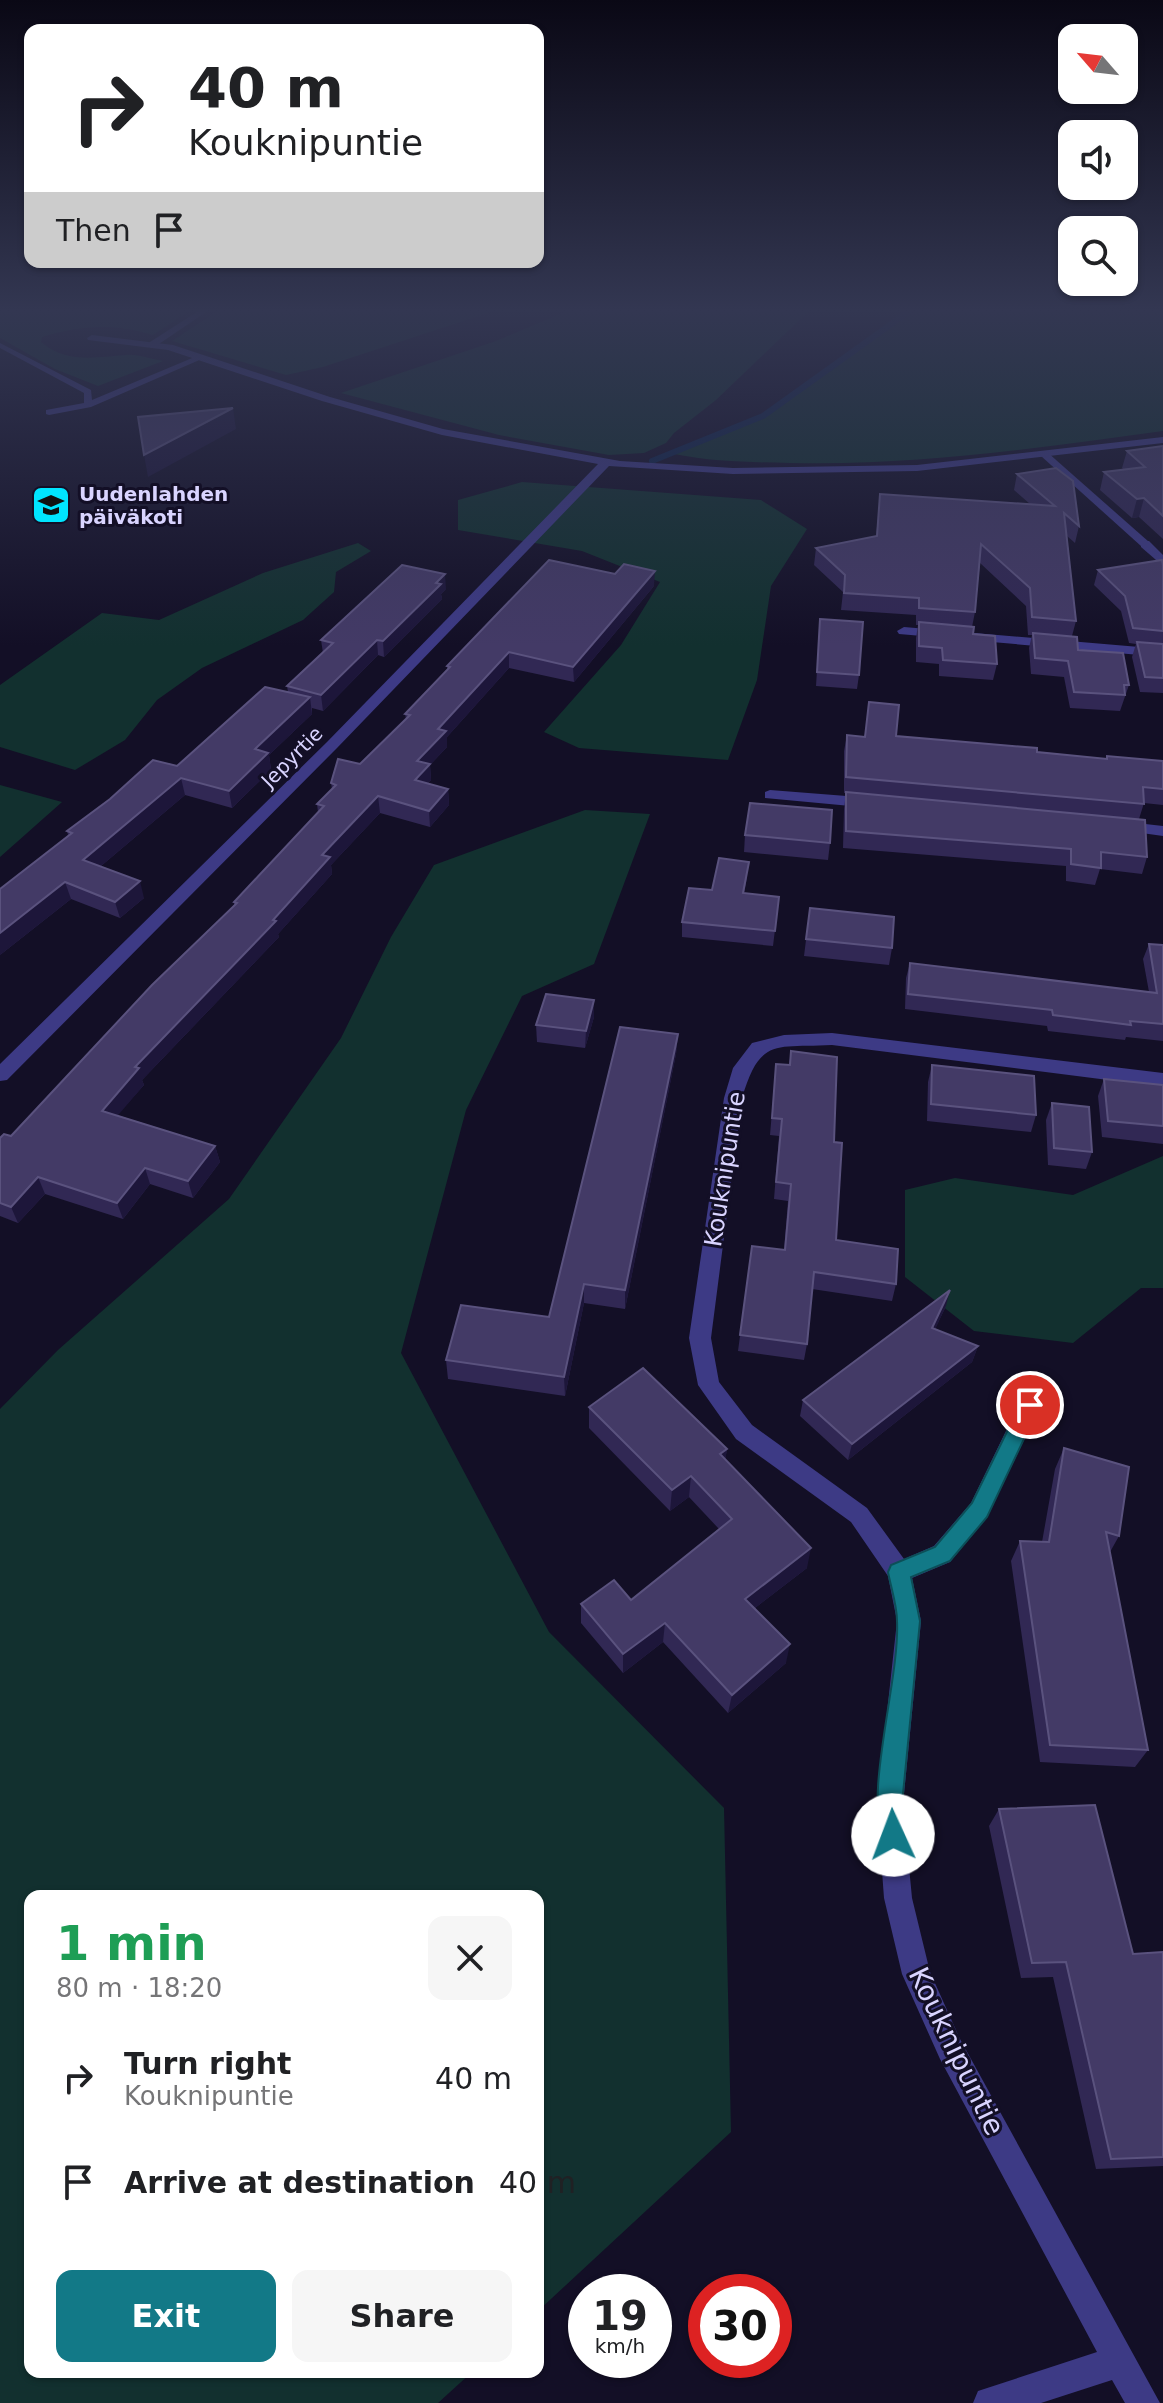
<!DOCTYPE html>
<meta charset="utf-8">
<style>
:root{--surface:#fff;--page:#f6f6f6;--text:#202124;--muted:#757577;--accent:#127987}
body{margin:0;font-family:"DejaVu Sans",sans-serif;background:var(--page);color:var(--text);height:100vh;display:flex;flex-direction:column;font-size:30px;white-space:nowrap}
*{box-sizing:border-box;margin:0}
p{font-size:26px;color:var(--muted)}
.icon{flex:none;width:44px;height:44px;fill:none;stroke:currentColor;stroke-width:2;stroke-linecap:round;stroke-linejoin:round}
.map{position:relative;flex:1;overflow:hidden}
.drawer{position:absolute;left:24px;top:1890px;width:520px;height:488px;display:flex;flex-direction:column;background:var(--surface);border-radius:16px;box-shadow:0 2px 6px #0004}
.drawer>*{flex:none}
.banner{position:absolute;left:24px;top:24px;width:520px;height:244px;border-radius:16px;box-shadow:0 2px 6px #0004;background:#fff;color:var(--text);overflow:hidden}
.needle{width:52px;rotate:298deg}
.tools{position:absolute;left:1058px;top:24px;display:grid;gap:16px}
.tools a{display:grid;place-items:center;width:80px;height:80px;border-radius:16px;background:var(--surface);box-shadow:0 2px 6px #0004;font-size:40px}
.speed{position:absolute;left:568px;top:2274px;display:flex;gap:16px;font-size:40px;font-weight:700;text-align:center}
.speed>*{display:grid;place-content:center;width:104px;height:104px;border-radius:50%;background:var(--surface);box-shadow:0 2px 6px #0004;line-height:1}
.speed small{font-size:20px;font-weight:400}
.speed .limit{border:12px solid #d22;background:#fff;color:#111}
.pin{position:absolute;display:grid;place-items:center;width:68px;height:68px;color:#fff;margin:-34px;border:4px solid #fff;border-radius:50%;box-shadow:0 2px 8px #0007}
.me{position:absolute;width:88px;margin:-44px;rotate:358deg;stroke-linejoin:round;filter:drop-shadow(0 0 6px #0008)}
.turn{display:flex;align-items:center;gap:28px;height:168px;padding:0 32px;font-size:36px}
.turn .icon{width:104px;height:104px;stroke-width:2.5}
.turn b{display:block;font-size:56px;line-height:68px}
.then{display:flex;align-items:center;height:76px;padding:0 32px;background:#0003;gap:16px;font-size:30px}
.round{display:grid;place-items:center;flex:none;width:84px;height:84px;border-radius:16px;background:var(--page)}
.overview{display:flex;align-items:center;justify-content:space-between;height:136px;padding:0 32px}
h1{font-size:48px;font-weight:600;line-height:60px;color:#1e9e55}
.primary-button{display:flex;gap:16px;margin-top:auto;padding:16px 32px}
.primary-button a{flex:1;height:92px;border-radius:16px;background:var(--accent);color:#fff;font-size:32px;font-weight:600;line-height:92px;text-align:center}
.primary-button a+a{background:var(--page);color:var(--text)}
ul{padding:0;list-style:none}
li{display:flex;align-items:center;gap:24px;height:104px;padding:0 32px}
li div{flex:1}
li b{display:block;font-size:30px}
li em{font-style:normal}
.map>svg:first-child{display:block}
.green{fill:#12302f}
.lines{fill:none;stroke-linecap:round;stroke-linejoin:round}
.stream{stroke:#0c2248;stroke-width:6}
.lane{fill:#3d3a85;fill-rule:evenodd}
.street{fill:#3d3a85;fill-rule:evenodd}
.wall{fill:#312854}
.shaded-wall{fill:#1d163a}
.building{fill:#433a66;stroke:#5a527e;stroke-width:2}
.route{fill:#127987;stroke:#0c4f58;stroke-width:2}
.labels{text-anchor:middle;stroke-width:6;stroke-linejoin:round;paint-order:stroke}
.far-poi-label{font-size:20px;font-weight:bold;fill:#d9d4ff;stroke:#130f26;text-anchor:start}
.far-street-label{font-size:20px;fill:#d9d4ff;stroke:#130f26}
.street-label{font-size:24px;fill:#d9d4ff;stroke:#130f26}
.near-street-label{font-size:28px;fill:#d9d4ff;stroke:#130f26}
</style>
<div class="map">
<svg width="1163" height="2403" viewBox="0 0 1163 2403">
<rect width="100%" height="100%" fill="#130f26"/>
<g class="green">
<path d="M0,310H191L153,335C114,323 81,325 42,337L41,342C67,364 95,357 126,355C138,354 151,359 163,361L98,386L55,369L0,338Z"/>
<path d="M219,310H497L323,367L286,375L172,341Z"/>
<path d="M569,310H810L716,400L674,433L666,443L644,453L609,455L499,435L341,393L496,341Z"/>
<path d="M911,310H1163V431C1039,448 916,466 790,463C751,462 713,462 674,454L763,416Z"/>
<path d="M522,482L761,500L807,529L771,586L757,680L728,760L579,748L544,732L621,645L660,582L582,551L458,530V500Z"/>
<path d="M358,543L371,551L336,572L334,592L303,620L202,668L157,700L125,740L75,770L0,747V685L102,613L159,620L263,573Z"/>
<path d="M0,785L62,802L0,857Z"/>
<path d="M585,810L650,814L594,964L522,996L466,1110L401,1353L549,1632L724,1808L731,2132L538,2311V1896H30V2372H472L438,2403H0V1409L58,1350L229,1199L341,1038L391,937L434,865Z"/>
<path d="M1163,1156V1288H1141L1073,1343L974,1331L905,1277V1190L955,1178L1073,1195Z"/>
</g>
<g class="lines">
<path class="stream" d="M652,461L763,416L911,310"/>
<g class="lane">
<path d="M200,310H209L156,346H150V342Z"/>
<path d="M0,343L91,390L92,400L197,356L204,358L91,407L49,415L46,414V410L84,403V393L0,348Z"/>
<path d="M1041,452H1047L1149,542V546H1141L1041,456Z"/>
</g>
<g class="street">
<path d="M92,335L173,345L330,397L443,429L620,461L733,468L917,465L1163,437V443L917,471L733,474L609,466L337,748L7,1080L0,1081V1064L327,742L598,464L442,435L322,401L168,350L88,340L87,338Z"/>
<path d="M1141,541H1149L1163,555V566L1141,547Z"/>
<path d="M904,627L1163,649V657L899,634L897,631Z"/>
<path d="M770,790L872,798L880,803L872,808L765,798V792Z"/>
<path d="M1119,821L1163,826V836L1113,829V823Z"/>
<path d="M832,1033L1163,1073V1087L832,1045C775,1048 760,1037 742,1098L711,1338L719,1382L752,1425L867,1508L904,1559L934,1546L971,1503L1022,1398L1030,1396L1038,1398L1041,1405L987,1517L950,1562L912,1578L921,1621L903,1804L912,1898L930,1972L960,2039L1160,2403H1125L1112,2380L1041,2403H973L978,2391L1097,2352L940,2059L902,1974L884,1898L877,1804L897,1621L888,1576L851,1522L736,1439L698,1385L689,1338L724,1098L733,1068L752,1043L784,1035Z"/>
</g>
</g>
<g class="wall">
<path d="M1163,446V539L1139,517L1132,518L1100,490L1104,472L1124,470L1122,468L1127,451Z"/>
<path d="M1017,474L1079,526L1075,543L1067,536L1076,621L1072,636L1078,650L1129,685L1120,711L1070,708L1064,677L1031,674L1029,648L1032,635H1028L1026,606L980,563L975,612L972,627L973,634L997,664L993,680L939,676V664L916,662V638L918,625H916V615L841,610L843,592L814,565L816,548L876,537L880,494L1030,504L1014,490Z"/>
<path d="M1163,565V693L1140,692L1132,657L1136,644L1129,643L1121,611L1094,585L1098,570Z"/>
<path d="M654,586L574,682L509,668L447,737V747L430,765L431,780L428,783L448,789L449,805L430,827L380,813L331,865L332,874L278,934L279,937L142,1080L144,1085L117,1115L215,1146L220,1162L193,1198L150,1184L123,1219L45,1194L18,1223L0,1216V1138L11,1136L234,905V902L318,812L317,804L332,789L331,783L360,764L406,719L405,714L447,671V666Z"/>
<path d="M446,589L441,594L442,599L384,657L378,655L323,711L312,708V714L269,755L271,770L232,808L185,795L101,866L144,898L120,918L71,899L0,955L68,835L67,831L177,766L288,692L287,686L323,653L321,640Z"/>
<path d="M820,619L859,675L857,689L816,686Z"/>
<path d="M847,735L864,737L896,736L1106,759L1107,756L1163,761V805L1144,803L1139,819L1147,857L1142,874L1100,869L1095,885L1066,881V866L843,848L844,809L846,793H844V751Z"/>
<path d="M745,835L830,843L828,860L744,852Z"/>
<path d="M747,877L744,894L779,897L773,946L682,937V922L712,890Z"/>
<path d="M810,908L892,948L889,965L804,956Z"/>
<path d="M1149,944L1163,945V1041L1126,1037L1125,1040L1048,1031L1047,1026L905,1009L906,978L910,963L1149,992L1143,959Z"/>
<path d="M594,1017L585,1048L537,1042L536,1025Z"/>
<path d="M678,1034L676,1054L625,1309L584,1303L565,1396L448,1379L446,1360L549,1317Z"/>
<path d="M791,1051L834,1142L836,1240L896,1284L892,1301L812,1289L807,1344L804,1360L738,1351L752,1246L784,1250L788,1201L774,1199L779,1136L770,1135L776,1064L789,1065Z"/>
<path d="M932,1065L1036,1115L1031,1132L927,1121L928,1082Z"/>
<path d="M1104,1079L1163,1085V1144L1102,1137L1098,1096Z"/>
<path d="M1052,1103L1092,1152L1086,1169L1048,1165L1046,1120Z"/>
<path d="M946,1306L935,1329L978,1346L972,1362L848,1460L800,1416L803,1400Z"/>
<path d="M589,1407L727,1449L725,1460L807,1568L755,1608L786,1663L728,1713L663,1642L623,1673L581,1623V1604L631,1600L719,1529L689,1497L670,1511L589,1428Z"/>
<path d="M1064,1448L1119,1536L1110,1552L1148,1750L1135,1767L1040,1762L1011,1561L1020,1541L1042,1542L1055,1469Z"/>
<path d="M999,1809L1133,1954L1163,1952V2166L1096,2169L1053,1977L1021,1978L989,1826Z"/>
</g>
<g class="shaded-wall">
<path d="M233,408L236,429L148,477L144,455Z"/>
<path d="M1144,498L1139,517L1132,518L1137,499Z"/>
<path d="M655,571L654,586L574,682L573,667Z"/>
<path d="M445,574L446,589L441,594L442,599L384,657L383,641L436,583Z"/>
<path d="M377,640L378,655L323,711L321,695Z"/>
<path d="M509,652V668L447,737V747L430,765L431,780L416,796L415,780L417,761L438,729Z"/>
<path d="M310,697L312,714L269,755L271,770L232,808L229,791L255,749Z"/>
<path d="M181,778L185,795L88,877L83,860Z"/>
<path d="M448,789L449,805L430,827L429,811Z"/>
<path d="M378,796L380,813L331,865L332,874L278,934L279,937L142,1080L144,1085L108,1127L102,1111L135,1067L273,920L322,855Z"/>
<path d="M140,881L144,898L120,918L115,902Z"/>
<path d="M65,882L71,899L0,955V933Z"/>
<path d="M594,1000V1017L585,1048L586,1031Z"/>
<path d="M678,1034L676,1054L625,1309V1290Z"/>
<path d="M215,1146L220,1162L193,1198L188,1181Z"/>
<path d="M145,1168L150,1184L123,1219L117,1203Z"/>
<path d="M38,1177L45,1194L18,1223L11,1207Z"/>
<path d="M584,1284V1303L565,1396L564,1377Z"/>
<path d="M950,1290L946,1306L928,1344L932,1328Z"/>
<path d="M978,1346L972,1362L848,1460L852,1444Z"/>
<path d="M727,1449L724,1469L720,1454Z"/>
<path d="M691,1476L689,1497L670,1511L672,1490Z"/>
<path d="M811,1548L807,1568L742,1618L745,1599Z"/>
<path d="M665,1623L663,1642L623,1673V1654Z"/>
<path d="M790,1644L786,1663L728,1713L732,1695Z"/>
</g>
<g class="building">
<path d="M233,408L144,455L138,417Z"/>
<path d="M1163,446V516L1144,498L1137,499L1104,472L1145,467L1127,451Z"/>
<path d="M1056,468L1073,481L1079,526L1064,513L1076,621L1032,617L1030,588L981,544L975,612L919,608V598L844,593L845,575L816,548L877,536L880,494L1055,506L1017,474Z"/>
<path d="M549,560L615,574L624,564L655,571L573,667L509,652L438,729L446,731L417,761L430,764L415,780L448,789L429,811L378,796L322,855L330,857L273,920L276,921L135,1067L139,1068L102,1111L215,1146L188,1181L145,1168L117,1203L38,1177L11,1207L0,1203V1138L4,1134L11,1136L152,985L237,903L234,902L324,806L317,804L336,785L331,783L338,759L360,764L410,715L405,714L450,667L447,666Z"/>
<path d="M1162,560L1163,565V631L1133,628L1125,596L1098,570Z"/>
<path d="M402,565L445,574L436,583L441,584L383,641L377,640L321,695L287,686L333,643L321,640Z"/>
<path d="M820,619L863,622L859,675L817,672Z"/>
<path d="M919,622L974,627L973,634L995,636L997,664L943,660L942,648L919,646Z"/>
<path d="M1033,633L1077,637L1078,650L1123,653L1129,685H1124L1125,695L1074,692L1068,661L1035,658Z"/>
<path d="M1137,642L1163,644V678L1145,677Z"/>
<path d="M265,687L310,697L255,749L268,753L229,791L181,778L83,860L140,881L115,902L65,882L0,933V889L72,833L67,831L110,799L153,760L177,766Z"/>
<path d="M869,702L899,705L896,736L1037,748V752L1107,759V756L1163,761V789L1143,787L1144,804L846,777L847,735L865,737Z"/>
<path d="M846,792L1145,820L1147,857L1101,852V868L1071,864V849L846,831Z"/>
<path d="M750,803L832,810L830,843L745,835Z"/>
<path d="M719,858L749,862L743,893L779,897L775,931L682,922L689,888L712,890Z"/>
<path d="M810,908L894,917L892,948L806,939Z"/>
<path d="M1149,944L1163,945V1024L1130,1021L1131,1025L1053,1015L1052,1010L908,994L910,963L1157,993Z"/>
<path d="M546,994L594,1000L586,1031L536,1025Z"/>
<path d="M620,1027L678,1034L625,1290L584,1284L564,1377L446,1360L461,1305L549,1317Z"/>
<path d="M791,1051L837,1057L834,1142L842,1143L836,1240L898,1249L896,1284L814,1272L807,1344L740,1335L752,1246L785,1250L791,1184L776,1182L782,1119L772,1118L776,1064L790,1065Z"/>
<path d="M932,1065L1034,1076L1036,1115L931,1104Z"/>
<path d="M1104,1079L1163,1085V1126L1108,1121Z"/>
<path d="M1052,1103L1089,1107L1092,1152L1054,1148Z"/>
<path d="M950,1290L932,1328L978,1346L852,1444L803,1400Z"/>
<path d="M643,1368L727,1449L720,1454L811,1548L745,1599L790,1644L732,1695L665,1623L623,1654L581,1604L614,1580L631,1600L732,1519L691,1476L672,1490L589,1407Z"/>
<path d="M1064,1448L1129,1467L1119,1536L1106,1532L1148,1750L1050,1745L1020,1541L1049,1542Z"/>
<path d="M1095,1805L1133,1954L1163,1952V2157L1111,2159L1066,1962L1032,1963L999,1809Z"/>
</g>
<linearGradient id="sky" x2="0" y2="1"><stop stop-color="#0a0815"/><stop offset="0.48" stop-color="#333752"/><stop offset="1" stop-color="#333752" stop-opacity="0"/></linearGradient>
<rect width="1163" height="646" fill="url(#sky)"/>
<path class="route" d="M1030,1396L1037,1399L1040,1405L987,1517L950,1561L911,1577L920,1621L902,1804L905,1835L901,1844L893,1848L884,1844C863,1794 900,1680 897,1621C897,1605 891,1588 888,1572L891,1565L935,1547L972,1503L1023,1399Z"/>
<defs>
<symbol id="school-square" viewBox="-11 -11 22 22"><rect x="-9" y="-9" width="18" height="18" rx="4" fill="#00e5ff" stroke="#130f26"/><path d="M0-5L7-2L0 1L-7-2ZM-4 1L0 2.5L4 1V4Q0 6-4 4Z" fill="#111"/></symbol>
</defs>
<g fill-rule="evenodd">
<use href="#school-square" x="29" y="483" width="44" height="44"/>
</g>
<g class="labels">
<g class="far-poi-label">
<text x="79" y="501">Uudenlahden<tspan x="79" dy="23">päiväkoti</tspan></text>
</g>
<g class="far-street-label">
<text transform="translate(292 757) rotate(-45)" y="7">Jepyrtie</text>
</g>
<g class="street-label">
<text transform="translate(725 1169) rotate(-81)" y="8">Kouknipuntie</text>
</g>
<g class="near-street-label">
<text transform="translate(957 2051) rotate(64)" y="10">Kouknipuntie</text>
</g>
</g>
</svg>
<div class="tools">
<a><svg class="needle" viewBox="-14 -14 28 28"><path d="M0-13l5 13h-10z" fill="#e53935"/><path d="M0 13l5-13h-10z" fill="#757577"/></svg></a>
<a><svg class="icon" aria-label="sound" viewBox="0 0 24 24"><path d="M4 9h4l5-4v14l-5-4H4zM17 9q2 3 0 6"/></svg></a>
<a><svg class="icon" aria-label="search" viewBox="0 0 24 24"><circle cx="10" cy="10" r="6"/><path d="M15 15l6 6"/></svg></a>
</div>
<div class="speed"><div>19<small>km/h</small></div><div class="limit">30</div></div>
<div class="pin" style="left:1030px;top:1405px;background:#d93025"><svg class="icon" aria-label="arrive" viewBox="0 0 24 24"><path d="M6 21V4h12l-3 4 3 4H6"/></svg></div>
<svg class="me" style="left:893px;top:1835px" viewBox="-20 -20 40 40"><circle r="19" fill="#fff"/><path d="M0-13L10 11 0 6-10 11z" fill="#127987"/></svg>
<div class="banner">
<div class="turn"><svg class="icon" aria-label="right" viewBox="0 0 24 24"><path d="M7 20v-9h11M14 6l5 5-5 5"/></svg><div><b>40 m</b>Kouknipuntie</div></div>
<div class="then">Then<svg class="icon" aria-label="arrive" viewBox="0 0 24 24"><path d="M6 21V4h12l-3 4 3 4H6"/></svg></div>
</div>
<section class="drawer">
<div class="overview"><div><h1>1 min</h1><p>80 m · 18:20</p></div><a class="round"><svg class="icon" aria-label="close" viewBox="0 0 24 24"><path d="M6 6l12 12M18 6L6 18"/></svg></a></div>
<ul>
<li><svg class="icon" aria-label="right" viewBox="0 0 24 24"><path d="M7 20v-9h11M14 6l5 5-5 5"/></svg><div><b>Turn right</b><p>Kouknipuntie</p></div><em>40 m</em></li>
<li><svg class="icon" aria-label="arrive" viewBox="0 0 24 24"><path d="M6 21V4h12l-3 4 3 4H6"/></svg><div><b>Arrive at destination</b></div><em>40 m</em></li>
</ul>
<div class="primary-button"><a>Exit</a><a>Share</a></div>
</section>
</div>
